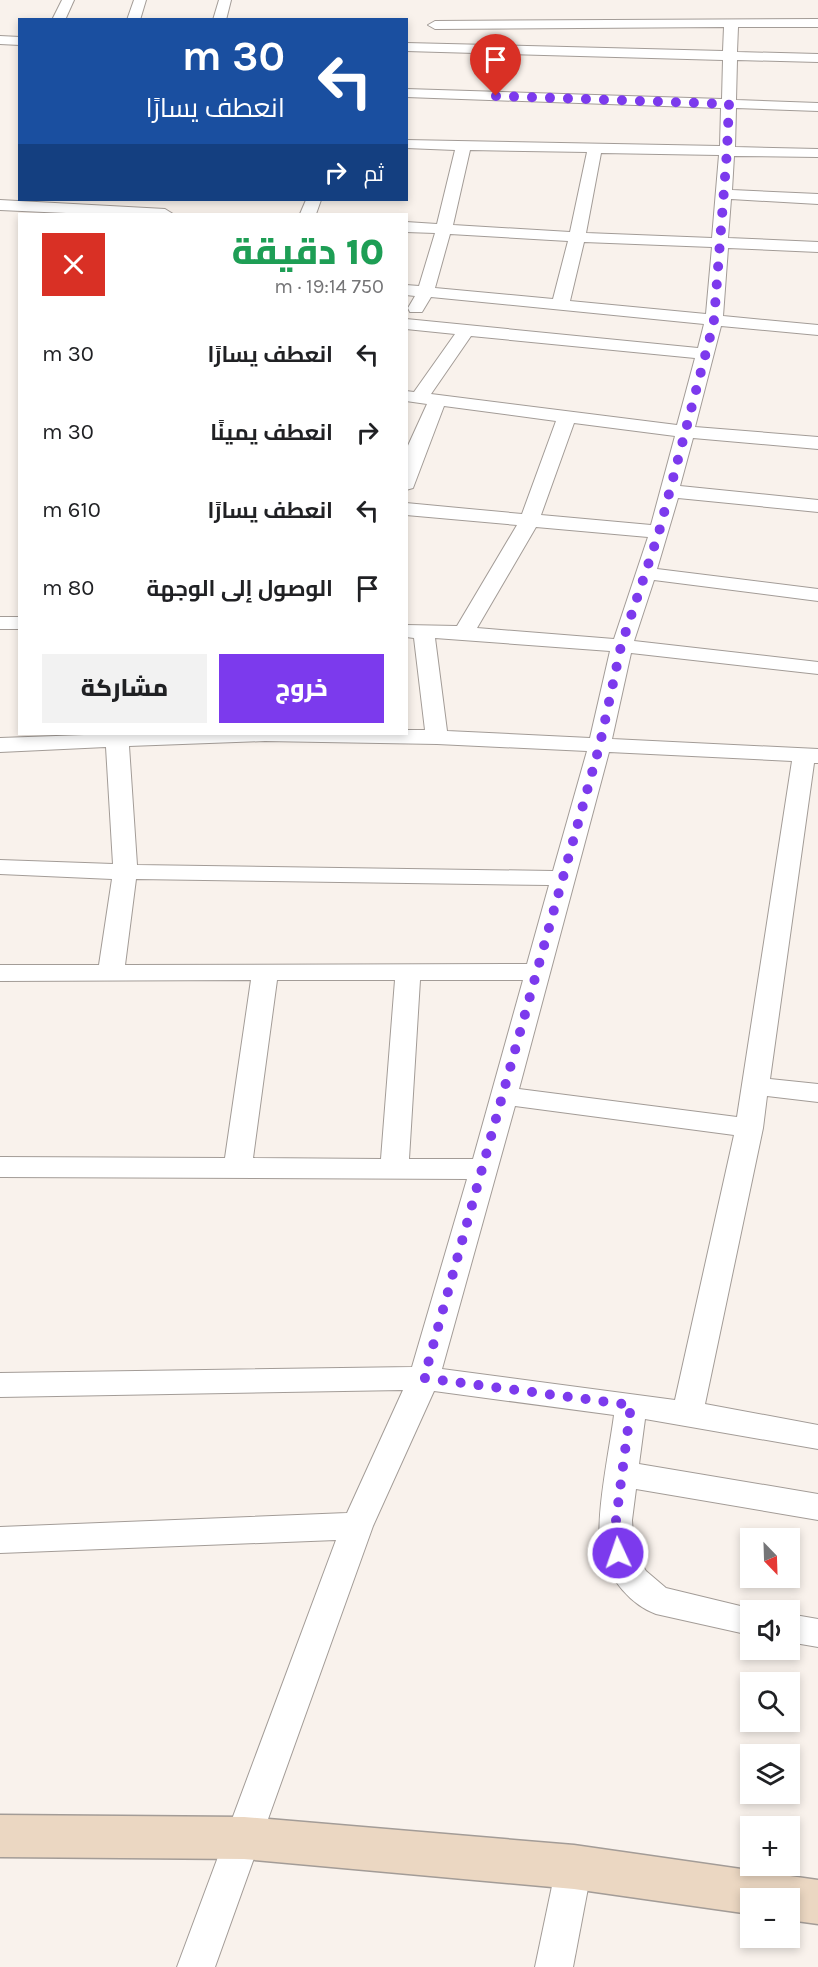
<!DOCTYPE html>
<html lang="ar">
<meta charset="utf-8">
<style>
:root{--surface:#fff;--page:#f2f2f2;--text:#202124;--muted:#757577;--accent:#7c3aed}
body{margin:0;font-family:Karla,Cairo,sans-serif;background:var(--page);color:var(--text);direction:rtl;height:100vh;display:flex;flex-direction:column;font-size:22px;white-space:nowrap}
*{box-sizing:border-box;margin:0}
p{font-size:20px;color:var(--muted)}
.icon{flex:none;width:33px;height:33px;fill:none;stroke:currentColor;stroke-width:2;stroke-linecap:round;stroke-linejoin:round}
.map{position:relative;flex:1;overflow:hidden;direction:ltr}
.sheet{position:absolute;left:18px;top:213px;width:390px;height:522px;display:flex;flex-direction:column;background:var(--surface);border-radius:0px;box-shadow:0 3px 9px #0003;direction:rtl}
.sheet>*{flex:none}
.guide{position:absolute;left:18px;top:18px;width:390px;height:183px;border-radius:0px;box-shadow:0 3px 9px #0003;direction:rtl;background:#1a4fa0;color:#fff;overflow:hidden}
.needle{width:39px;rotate:157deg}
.controls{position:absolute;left:740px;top:1528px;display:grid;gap:12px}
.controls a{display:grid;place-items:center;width:60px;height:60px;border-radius:0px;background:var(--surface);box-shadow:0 3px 9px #0003;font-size:30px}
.pin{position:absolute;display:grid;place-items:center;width:51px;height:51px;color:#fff;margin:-62px -26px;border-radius:50% 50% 50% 0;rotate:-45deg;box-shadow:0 0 6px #0007}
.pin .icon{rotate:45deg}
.me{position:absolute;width:66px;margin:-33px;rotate:357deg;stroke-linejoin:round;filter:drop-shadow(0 0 4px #0008)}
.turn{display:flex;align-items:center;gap:21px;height:126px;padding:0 24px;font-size:27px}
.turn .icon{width:78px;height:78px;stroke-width:2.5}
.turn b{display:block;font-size:42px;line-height:51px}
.then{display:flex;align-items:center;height:57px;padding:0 24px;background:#0003;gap:12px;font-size:22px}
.round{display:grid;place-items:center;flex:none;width:63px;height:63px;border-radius:0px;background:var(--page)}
.overview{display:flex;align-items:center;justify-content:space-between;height:102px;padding:0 24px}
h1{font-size:36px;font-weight:800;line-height:45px;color:#1e9e55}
.cta{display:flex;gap:12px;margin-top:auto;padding:12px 24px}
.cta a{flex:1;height:69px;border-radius:0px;background:var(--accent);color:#fff;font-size:24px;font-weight:800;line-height:69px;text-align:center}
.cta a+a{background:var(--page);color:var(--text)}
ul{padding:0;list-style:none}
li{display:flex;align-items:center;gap:18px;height:78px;padding:0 24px}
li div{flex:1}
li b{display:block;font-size:22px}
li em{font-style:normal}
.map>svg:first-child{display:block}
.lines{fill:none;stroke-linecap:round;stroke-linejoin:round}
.street-casing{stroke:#a39c97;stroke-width:2}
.secondary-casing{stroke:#a39c97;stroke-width:3}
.street{fill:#fff;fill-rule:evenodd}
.secondary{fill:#ebd7c2;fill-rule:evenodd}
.route{stroke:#7c3aed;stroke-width:10;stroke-dasharray:0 18}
</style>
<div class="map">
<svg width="818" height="1967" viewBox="0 0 818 1967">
<rect width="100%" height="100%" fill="#f9f2ec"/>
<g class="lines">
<defs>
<g id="street">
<path d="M62,0H74L65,20H52Z"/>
<path d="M134,0H146L140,20H127Z"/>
<path d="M219,0H231L226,20H213Z"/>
<path d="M818,19V27H738L737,52L818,54V62L737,60L736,100L818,103V111L736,108L735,147L818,149V157L734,156L732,190L818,194V204L731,199L728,238L818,242V252L728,248L723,316L818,325V335L721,326L695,427L818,437V449L693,438L680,486L818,500V512L678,498L657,569L818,589V601L654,580L634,641L818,662V674L631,653L612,739L818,749V763H814L770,1079L818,1084V1102L767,1096L763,1128L705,1404L818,1425V1449L645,1419L639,1464L818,1494V1520L636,1489L632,1520L634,1552L646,1571L666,1588L761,1611H750V1635L656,1614C631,1605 610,1579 602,1554C593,1525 610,1448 614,1415L434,1391L373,1526L215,1967H177L336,1540L0,1553V1527L347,1513L403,1390L0,1397V1373L412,1367L467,1179L0,1177V1157L225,1158L251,980L0,981V965H99L112,879L0,874V860L113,864L106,747L0,752V738L112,734H406V730H425L414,638L406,637V625L457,626L517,525L406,515V503L522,514L556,421L444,406L413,488L406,490V450L427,404L406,401V391L414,392L455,334L406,329V319L698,348L704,324L431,297L422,312H410L408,308L415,296L406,295V285L419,286L435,233L406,232V222L437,224L455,150L406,148V140L720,146L721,108L406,97V89L722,99L723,60L406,51V43L723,51L724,27L435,29L428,25L435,21ZM470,150L587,152L570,232L453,225ZM601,153L719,155L712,238L586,233ZM450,234L568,241L553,299L435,288ZM584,242L712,247L706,314L570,301ZM471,336L695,358L677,425L431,394ZM574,423L675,436L651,525L541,515ZM536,527L648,537L614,639L477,628ZM435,638L610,651L590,738L447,731ZM265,741L437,744L587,751L553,871L137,865L129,746ZM609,752L792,761L737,1117L519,1089ZM136,879L549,885L527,964L125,965ZM277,980H395L381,1159L253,1158ZM420,980H523L473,1159H409ZM515,1106L734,1135L675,1400L442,1369Z"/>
<path d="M0,36L20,37V45L0,44Z"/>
<path d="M0,200L165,209L173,214H88L0,210Z"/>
<path d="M306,200H321L316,214H300Z"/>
<rect x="0" y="617" width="20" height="12"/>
<path d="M789,1614L818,1619V1647L789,1642Z"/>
<path d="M574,1850L587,1855L592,1867L573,1967H535L556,1867L561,1855Z"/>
</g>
<path id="secondary" d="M0,1815L244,1817L574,1845L818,1880V1924L789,1920V1899H750V1914L574,1889L244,1859L0,1857Z"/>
</defs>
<use href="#street" class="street-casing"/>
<use href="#secondary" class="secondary-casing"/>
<use href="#street" class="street"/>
<use href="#secondary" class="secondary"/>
</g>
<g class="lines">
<path class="route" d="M496,96L729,104L727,151L714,320L710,337L659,532L621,646L600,744L424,1378L631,1405L616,1520L618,1553"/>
</g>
</svg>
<div class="controls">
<a><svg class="needle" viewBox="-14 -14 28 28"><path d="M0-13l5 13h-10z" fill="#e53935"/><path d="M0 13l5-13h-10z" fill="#757577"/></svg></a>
<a><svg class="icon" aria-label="sound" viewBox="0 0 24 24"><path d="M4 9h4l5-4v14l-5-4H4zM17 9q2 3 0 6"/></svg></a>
<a><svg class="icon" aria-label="search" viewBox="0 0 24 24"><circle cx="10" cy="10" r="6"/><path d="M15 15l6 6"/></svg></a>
<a><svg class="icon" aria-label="layers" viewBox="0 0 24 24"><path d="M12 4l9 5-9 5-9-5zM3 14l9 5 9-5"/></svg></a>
<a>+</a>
<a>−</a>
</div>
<div class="pin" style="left:496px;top:96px;background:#d93025"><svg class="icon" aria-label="arrive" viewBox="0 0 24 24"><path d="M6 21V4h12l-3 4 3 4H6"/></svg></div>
<svg class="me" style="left:618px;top:1553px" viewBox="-20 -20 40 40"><circle r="17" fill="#7c3aed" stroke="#fff" stroke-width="3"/><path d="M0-11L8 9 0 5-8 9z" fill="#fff"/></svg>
<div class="guide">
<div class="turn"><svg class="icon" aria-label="left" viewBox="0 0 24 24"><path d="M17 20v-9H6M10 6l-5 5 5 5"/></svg><div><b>30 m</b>انعطف يسارًا</div></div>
<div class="then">ثم<svg class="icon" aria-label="right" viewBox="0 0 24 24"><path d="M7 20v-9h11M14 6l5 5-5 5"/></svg></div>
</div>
<section class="sheet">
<div class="overview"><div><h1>10 دقيقة</h1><p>750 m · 19:14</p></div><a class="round" style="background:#d93025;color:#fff"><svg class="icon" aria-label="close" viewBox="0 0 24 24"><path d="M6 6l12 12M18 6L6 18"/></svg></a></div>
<ul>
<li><svg class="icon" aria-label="left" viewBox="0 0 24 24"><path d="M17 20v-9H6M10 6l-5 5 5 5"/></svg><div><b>انعطف يسارًا</b></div><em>30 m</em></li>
<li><svg class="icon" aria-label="right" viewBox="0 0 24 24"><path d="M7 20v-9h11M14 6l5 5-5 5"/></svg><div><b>انعطف يمينًا</b></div><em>30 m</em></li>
<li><svg class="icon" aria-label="left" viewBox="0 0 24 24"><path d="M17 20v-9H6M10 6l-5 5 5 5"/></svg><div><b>انعطف يسارًا</b></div><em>610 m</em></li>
<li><svg class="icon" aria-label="arrive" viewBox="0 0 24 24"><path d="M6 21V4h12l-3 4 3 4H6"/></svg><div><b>الوصول إلى الوجهة</b></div><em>80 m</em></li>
</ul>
<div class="cta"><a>خروج</a><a>مشاركة</a></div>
</section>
</div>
